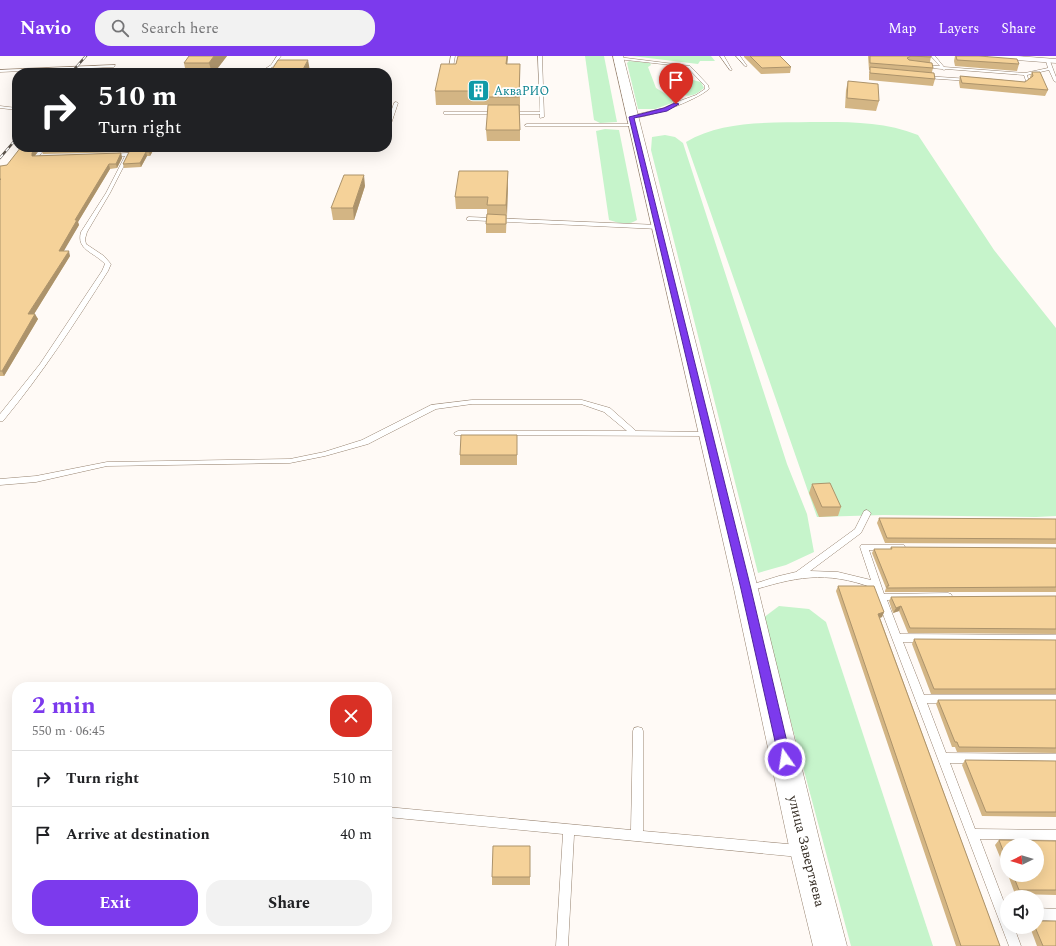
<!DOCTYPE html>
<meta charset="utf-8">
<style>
:root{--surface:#fff;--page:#f2f2f2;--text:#202124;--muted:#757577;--line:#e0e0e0;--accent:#7c3aed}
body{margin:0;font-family:Spectral,serif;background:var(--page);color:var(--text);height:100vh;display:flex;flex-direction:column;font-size:15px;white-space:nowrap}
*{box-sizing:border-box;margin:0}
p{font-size:13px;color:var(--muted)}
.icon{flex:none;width:22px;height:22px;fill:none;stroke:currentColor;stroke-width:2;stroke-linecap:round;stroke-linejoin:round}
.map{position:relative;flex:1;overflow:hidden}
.sheet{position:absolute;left:12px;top:626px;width:380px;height:252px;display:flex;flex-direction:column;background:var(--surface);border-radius:16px;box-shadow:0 4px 16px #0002}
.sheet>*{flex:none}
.banner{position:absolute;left:12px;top:12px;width:380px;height:84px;border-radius:16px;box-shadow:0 4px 16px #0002;background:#202124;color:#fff;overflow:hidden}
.needle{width:26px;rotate:265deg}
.fabs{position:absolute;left:1000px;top:782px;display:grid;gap:8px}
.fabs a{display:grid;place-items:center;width:44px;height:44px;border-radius:50%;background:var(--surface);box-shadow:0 4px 16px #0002;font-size:20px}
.pin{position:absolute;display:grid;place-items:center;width:34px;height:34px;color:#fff;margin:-41px -17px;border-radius:50% 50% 50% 0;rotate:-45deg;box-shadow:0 0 4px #0007}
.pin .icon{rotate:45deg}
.me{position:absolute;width:44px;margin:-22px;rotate:347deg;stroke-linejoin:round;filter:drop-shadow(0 0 3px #0008)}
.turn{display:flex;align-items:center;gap:14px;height:84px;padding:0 20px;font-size:18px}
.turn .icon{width:52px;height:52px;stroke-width:2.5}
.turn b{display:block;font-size:28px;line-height:34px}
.round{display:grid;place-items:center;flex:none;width:42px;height:42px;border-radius:16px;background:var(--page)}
.headline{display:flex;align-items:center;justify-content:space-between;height:68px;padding:0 20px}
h1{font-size:24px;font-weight:700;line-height:30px;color:var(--accent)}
.cta{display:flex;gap:8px;margin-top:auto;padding:8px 20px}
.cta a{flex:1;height:46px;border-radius:16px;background:var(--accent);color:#fff;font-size:16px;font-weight:700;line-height:46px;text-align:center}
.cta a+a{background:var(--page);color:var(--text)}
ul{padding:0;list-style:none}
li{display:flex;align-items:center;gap:12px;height:56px;padding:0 20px;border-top:1px solid var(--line)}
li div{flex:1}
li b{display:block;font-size:15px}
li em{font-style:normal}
header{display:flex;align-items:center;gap:24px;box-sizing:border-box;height:56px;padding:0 20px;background:var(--accent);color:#fff}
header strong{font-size:19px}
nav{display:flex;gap:22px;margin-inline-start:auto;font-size:14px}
.search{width:280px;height:36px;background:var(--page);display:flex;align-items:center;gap:10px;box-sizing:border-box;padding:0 14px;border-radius:16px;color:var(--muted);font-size:15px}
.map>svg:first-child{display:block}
.green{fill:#c6f4cb}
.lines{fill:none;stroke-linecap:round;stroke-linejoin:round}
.lane-casing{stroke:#978370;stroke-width:1}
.street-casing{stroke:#978370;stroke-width:1}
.secondary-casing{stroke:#978370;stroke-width:1}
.lane{fill:#fff;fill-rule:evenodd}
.street{fill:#fff;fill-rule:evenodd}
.secondary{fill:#fff;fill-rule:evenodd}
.rail-casing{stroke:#5a524a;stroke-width:2.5}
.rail{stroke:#fff;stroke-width:1.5;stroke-dasharray:4.5;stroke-linecap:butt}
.wall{fill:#d3b584}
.shaded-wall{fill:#ac936b}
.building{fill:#f5d299;stroke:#ac936b}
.route{fill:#7c3aed;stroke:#51269a}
.labels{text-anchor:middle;stroke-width:3.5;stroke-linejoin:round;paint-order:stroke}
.far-culture-label{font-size:12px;fill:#0d838f;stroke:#fff;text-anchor:start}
.street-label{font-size:14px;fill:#352d24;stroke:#fff}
</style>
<header>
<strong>Navio</strong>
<div class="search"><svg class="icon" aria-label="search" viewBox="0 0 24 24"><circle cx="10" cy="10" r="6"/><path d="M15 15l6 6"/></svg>Search here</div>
<nav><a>Map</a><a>Layers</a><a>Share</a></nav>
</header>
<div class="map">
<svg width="1056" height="890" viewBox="0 0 1056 890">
<rect width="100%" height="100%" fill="#fffaf6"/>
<g class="green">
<path d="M585,0H604L617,66L600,67L594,64Z"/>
<path d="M632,0H711L715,5H700L698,8Z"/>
<path d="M629,5L650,7L651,9L648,11L656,32L669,40L673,45L672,47L655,53H638L627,7Z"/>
<path d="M693,24L701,26L704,32C696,39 688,43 678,36L677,34Z"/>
<path d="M811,66C848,66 883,65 918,79L994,194L1056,272V460L1036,461L883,459L817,461L686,86C722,64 770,67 811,66Z"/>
<path d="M605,73L619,74L637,164C628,170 619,167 609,164L596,75Z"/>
<path d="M665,79L675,81L683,87L787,408L807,458L814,496L786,509L758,517L651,94L652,81Z"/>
<path d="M779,550L809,553L826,566L933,890H851L763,562Z"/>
</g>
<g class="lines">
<defs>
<g id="lane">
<path d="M277,0H281C275,8 270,17 259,17L271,9Z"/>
<path d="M451,0H455L452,17L450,18L448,17Z"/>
<path d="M538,0H542L544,61L540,62V58H509V56H540Z"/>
<path d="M720,0H724L732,14H730Z"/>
<path d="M736,0H740L747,10H745Z"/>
<path d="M931,0H935L944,11L1025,17L1048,12L1046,5L1048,4L1050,5L1056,21V26L1054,25L1049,14L1027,19L1029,26L1024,30H1019L1018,28H1022L1026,25L1024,19L946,13L944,14L942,13L921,11L922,9L940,10Z"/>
<path d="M618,1L690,10L708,29L709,33C695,45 649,62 630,62V60L664,52L674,47L668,33L678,22L671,9L617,3ZM675,10L688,12L705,30V33L696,39L677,46L672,33L682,22Z"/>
<path d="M115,9L114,11L0,16V14Z"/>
<path d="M925,20L970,23L972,24L970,25L924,22Z"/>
<path d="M396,46L398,47L389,74L387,75V68L394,47Z"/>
<path d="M0,50L17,52V54L0,52Z"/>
<path d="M445,56H498L500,57L498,58H444V56Z"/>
<path d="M527,68H633L635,69L633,70H525V69Z"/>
<path d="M42,91H46L39,100L46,102L44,103L34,102V101Z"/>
<path d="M129,97V100L110,137L87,176L85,183L86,188L104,200L110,207L111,208L108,215C75,267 42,318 3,365H0V358L40,308L102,215L105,208C94,196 76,194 81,176L106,137L125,100H112L110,99L112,98Z"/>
<path d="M469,161L659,169L662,171L659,173L467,164V162Z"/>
<path d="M472,344H582L610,352L636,375L708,376L712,378L708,380L455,379L454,377L458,375H627L604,356L581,348H472L436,353L368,388L325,400L290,407L107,410L36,426L0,429V423L36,420L107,406L290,403L324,396L362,384L431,349Z"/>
<path d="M867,454L871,457L861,477L810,515L838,516L871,524L860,491L861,489H904L905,491L904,493L901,494H869L884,538L948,537L951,538L952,540L951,542L948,543L887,544L900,578L1056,579V587L903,586L924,639H1056V647H927L946,697L1056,698V708L950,707L975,773L1056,774V784L980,783L1007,854V871H1014L1021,890H1009L873,532C825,514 795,521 747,536L744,535L743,533L744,531L779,520L796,516L855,473L864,455Z"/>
<path d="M638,671L642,672L643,675V775L799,789L803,791L805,795L803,799L799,801L574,779L568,890H556L563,778L387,761V751L631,774L633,675L634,672Z"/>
<path d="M1037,852L1056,853V865L1037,864Z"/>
</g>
<path id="street" d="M987,0H1017L1056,3V7L990,2Z"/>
<path id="secondary" d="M613,0H623L758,533L822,795L847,890H813L790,795L734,533Z"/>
</defs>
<use href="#lane" class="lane-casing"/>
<use href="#street" class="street-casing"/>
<use href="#secondary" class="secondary-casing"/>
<use href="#lane" class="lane"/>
<use href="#street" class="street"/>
<use href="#secondary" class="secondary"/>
<defs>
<g id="rail">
<path d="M71,17L86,0"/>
<path d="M0,102L17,82"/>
</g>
</defs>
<use href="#rail" class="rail-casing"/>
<use href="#rail" class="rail"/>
</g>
<g class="wall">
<path d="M188,0H227L214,17H186L184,7L189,1Z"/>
<path d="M458,0H508L507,8H520V85H487L486,74L489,49H436L435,35L456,8Z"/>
<path d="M744,0H780L791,11L790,17L761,18L744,1Z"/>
<path d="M868,0H931L930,6L933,12L932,16L935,23L933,30L869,24V18L870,14H869Z"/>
<path d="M955,0H979L1019,8L1017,15L955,10L954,5Z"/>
<path d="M1032,16L1048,34L1045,40L960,32L959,26L960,20L1025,26L1030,22V21Z"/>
<path d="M848,25L879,45L876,55L845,52L846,34Z"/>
<path d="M40,91L35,100L121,97L122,102L117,112L110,113L78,166L79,169L63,195L70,200L34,258L38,263L4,320H0V110L7,109Z"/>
<path d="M43,91H155L150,100H147L141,111L124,112L123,108L129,96L43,98L41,94Z"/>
<path d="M508,115V127L506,177H486V168L487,158V153H456L455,141Z"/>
<path d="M365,130L354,164H333L331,152Z"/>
<path d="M517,379V409H460V399Z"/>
<path d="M812,428L841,451L838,460L819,461L809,437Z"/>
<path d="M879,462L1056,463V488L885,487L877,467Z"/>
<path d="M891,491L1056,492V536H885V535L886,532L872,497L874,493H890Z"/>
<path d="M838,530L884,556L882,561L880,562L1000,890H956L836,535Z"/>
<path d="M1056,540V578L908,577L899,555L893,557L889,545L891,541Z"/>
<path d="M914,583L1056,584V638H931L912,588Z"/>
<path d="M938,644H1056V697L957,696L955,691H952L936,648Z"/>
<path d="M965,704L1056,705V761L982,760L962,709Z"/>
<path d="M999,784L1056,785V839L1015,838L1008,819H1037L1007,789V818L995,789Z"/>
<path d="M530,790V829H492V821Z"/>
<path d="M1030,871H1037L1056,890H1037Z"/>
</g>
<g class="shaded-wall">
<path d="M214,0H227L214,17H212L209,7Z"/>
<path d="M507,0H508L506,21V8Z"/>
<path d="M308,4L310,15L309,17H301Z"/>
<path d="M36,91H40L34,101L32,100V97Z"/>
<path d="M152,91H155L150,100L149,96Z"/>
<path d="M146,96L147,100L141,111L140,107Z"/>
<path d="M121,97L122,102L117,112L116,108Z"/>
<path d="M109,108L110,113L78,166L79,169L61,200L59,195L75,164Z"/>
<path d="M508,115V127L507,161L506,149Z"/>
<path d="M364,119L365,130L354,164L353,152Z"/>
<path d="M69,195L70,200L31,263L28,258Z"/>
<path d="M35,258L38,263L4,320L2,315Z"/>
<path d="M901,550L899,555L893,557L896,552Z"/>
<path d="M884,556L882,561L876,563L878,558Z"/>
</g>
<g class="building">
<path d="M189,0H214L209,7H184Z"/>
<path d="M458,0H507L506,8H520L519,41H489V35H435L441,8H456Z"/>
<path d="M750,0H780L791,11L762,12Z"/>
<path d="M870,0H931V1L911,0L907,2L909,4L932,7L933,12L870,7Z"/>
<path d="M956,0H979L1017,3L1019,8L957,4Z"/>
<path d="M278,4H308L301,17H268L271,12H273Z"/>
<path d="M870,11L934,17L935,23L870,17Z"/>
<path d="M1032,16H1040L1048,34L962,27L960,20L1025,26L1033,20Z"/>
<path d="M848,25L878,28L879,45L847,42Z"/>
<path d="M488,49H519L520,74H486Z"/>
<path d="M21,91H36L32,97V100L121,97L116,108H109L75,164H77L59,195H69L28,258H35L2,315H0V124L1,123H0V110H1L7,109Z"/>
<path d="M43,91H152L149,96H146L140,107L123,108L129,96L128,91L41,94Z"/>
<path d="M459,115H508L506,149H487L488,141H455Z"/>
<path d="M344,119H364L353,152H331Z"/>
<path d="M487,158L506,159V168H486Z"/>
<path d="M461,379H517V399H460Z"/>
<path d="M830,427L841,451H822L812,428Z"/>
<path d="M879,462L1056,463V483L887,482Z"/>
<path d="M891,491L1056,492V531L887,532V530H889L874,493H892Z"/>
<path d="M838,530H874L884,556L878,558L1000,890H961Z"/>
<path d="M1056,540V573L910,572L901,550L896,552L891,541Z"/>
<path d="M914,583L1056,584V633H934Z"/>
<path d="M938,644H1056V692L959,691L957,686H955Z"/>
<path d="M965,704L1056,705V756H986Z"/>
<path d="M999,784L1056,785V834H1019L1013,819H1037V789H1007V805Z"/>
<path d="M493,790H530V821H492Z"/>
<path d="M1037,865H1056V890H1043L1035,871H1037Z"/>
</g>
<path class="route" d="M675,47L679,48L667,55L634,62L751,533L791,703L789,707L785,708L780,707L779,703L741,533L629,61L664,52Z"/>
<defs>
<symbol id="building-square" viewBox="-11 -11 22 22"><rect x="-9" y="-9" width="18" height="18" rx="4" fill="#0f9aa8" stroke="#fff"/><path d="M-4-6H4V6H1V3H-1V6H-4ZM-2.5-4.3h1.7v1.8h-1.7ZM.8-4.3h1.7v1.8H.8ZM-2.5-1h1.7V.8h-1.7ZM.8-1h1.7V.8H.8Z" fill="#fff"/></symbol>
</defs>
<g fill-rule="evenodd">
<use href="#building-square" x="466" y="22" width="25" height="25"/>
</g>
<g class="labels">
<g class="far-culture-label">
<text x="494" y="39">АкваРИО</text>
</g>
<g class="street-label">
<text transform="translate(807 795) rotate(76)" y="5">улица Завертяева</text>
</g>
</g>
</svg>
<div class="fabs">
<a><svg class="needle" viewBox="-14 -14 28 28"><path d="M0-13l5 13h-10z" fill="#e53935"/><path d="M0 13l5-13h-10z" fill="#757577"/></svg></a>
<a><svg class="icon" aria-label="sound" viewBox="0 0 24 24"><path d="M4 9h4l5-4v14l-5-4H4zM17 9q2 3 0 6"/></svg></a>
</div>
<div class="pin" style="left:676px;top:48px;background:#d93025"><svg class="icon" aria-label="arrive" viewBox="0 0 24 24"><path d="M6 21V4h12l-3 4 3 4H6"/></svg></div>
<svg class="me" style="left:785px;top:703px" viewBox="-20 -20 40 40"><circle r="17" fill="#7c3aed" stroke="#fff" stroke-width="3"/><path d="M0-11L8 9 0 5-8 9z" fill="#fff"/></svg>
<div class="banner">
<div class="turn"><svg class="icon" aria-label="right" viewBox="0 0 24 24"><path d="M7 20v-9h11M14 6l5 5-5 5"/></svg><div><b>510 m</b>Turn right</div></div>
</div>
<section class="sheet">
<div class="headline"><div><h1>2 min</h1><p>550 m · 06:45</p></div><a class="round" style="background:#d93025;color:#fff"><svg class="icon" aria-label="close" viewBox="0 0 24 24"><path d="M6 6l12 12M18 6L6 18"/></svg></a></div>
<ul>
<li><svg class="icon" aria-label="right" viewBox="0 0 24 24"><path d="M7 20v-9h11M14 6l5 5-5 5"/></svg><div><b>Turn right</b></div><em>510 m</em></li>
<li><svg class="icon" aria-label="arrive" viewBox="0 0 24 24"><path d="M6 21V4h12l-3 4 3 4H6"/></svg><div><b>Arrive at destination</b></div><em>40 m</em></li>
</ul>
<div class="cta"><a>Exit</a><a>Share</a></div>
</section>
</div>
